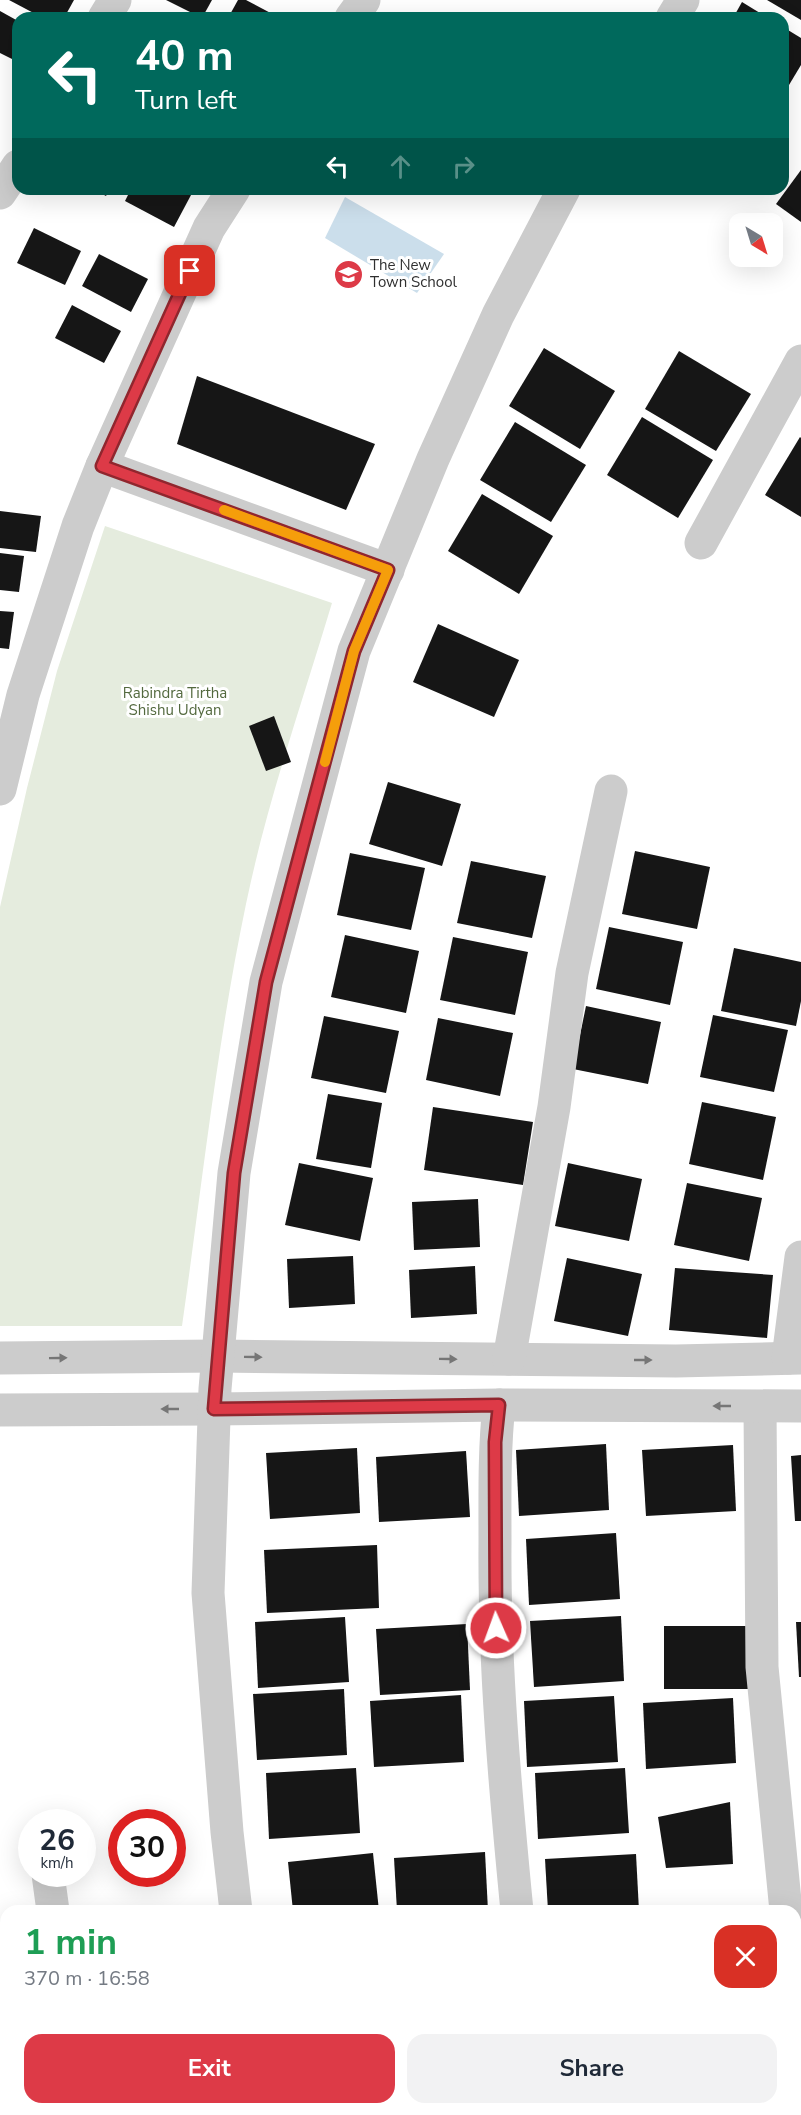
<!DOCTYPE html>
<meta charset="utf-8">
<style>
:root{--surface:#fff;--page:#f2f2f3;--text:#1f2937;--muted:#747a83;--accent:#dd3a47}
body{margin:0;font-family:"Nunito Sans",sans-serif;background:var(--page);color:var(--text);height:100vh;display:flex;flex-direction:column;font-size:22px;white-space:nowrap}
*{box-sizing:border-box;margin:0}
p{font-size:20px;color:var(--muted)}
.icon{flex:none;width:33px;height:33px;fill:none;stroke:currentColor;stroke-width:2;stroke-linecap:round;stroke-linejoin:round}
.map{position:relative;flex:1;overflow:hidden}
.panel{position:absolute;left:0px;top:1905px;width:801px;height:210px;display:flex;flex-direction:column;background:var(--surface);border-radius:18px 18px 0 0;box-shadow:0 6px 24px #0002}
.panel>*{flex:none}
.guide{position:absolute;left:12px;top:12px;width:777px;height:183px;border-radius:18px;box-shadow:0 6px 24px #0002;background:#00695c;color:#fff;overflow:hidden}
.needle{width:39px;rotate:142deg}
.controls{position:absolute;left:729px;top:213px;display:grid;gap:12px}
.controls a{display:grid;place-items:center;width:54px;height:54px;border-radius:12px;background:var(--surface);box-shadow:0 6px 24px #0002;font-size:30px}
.speed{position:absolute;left:18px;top:1809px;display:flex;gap:12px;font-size:30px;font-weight:700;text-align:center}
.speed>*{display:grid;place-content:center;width:78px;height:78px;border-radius:50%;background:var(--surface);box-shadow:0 6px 24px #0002;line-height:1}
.speed small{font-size:15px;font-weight:400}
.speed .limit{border:9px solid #d22;background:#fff;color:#111}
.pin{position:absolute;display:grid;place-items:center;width:51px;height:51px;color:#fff;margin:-26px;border-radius:12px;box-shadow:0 3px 9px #0006}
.me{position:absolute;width:66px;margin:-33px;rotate:358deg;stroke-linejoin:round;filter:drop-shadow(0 0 4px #0008)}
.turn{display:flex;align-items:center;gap:21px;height:126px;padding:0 24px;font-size:27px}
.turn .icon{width:78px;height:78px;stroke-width:2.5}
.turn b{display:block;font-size:42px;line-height:51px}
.lanes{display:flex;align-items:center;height:57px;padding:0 24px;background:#0003;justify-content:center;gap:30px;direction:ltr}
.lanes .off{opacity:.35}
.round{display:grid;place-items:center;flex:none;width:63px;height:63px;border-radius:18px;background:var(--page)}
.overview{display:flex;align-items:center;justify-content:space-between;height:102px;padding:0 24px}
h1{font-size:36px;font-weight:700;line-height:45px;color:#1e9e55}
.button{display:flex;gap:12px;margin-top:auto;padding:12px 24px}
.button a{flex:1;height:69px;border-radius:18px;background:var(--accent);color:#fff;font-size:24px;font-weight:700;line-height:69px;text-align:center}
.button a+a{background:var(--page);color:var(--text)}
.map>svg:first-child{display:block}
.green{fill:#e5ecde}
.water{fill:#cbdeeb}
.building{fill:#161616}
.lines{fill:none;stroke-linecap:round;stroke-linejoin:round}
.minor{stroke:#ccc;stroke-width:33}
.oneway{fill:#767676}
.route-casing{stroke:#90262e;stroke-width:15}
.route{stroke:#dd3a47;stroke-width:10}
.slow{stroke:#f59e0b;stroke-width:10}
.labels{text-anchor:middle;stroke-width:6;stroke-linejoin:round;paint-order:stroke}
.poi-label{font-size:15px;fill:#2f2f2f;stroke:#fff;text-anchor:start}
.park-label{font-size:15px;fill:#53693e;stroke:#fff}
</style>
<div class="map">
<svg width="801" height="2115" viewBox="0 0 801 2115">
<rect width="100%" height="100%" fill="#fff"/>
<path class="green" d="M105,526L332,603C302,703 267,802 246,904C217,1043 202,1185 182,1326H0V907L27,788L57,671Z"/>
<path class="water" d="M345,197L444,254L417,293L325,238Z"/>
<g class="building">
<path d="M9,0H74L64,18H43Z"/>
<path d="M166,0H212L202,18Z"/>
<path d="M238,0H246L280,18H228Z"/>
<path d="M767,0H801V20Z"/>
<path d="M742,2L768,18H733Z"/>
<path d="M0,11L18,21V62L0,53Z"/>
<path d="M783,27L801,38V65L783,95Z"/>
<path d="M801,170V222L776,204Z"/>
<path d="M93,189H110L106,196Z"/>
<path d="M131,189H180L191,195L174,227L125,201Z"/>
<path d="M34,228L81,251L65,285L17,263Z"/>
<path d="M99,254L148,279L131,312L82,286Z"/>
<path d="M72,305L121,331L104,363L55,338Z"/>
<path d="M544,348L615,391L580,449L509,406Z"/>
<path d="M679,351L751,394L716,451L645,409Z"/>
<path d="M197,376L375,444L346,510L177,444Z"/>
<path d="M642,417L713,460L678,518L607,475Z"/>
<path d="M515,422L586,465L551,522L480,480Z"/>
<path d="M800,437L801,438V517L765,495Z"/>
<path d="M482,494L553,536L519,594L448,551Z"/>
<path d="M0,511L41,516L36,552L0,548Z"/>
<path d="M0,553L24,556L19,592L0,590Z"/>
<path d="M0,611L14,612L9,649L0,648Z"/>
<path d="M438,624L519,660L494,717L413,682Z"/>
<path d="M274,716L291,762L266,771L249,726Z"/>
<path d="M388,782L461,804L442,866L369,844Z"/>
<path d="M635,851L710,867L697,929L622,914Z"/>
<path d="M350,853L425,868L411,930L337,915Z"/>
<path d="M471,861L546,876L532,938L457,923Z"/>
<path d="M609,927L683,942L670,1005L596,989Z"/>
<path d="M345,935L419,951L406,1013L331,997Z"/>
<path d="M453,937L528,952L515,1015L440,1000Z"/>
<path d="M734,948L801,962V1001L796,1026L721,1011Z"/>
<path d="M586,1006L661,1022L648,1084L573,1069Z"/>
<path d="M713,1015L788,1030L774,1092L700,1077Z"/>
<path d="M324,1016L399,1031L386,1093L311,1078Z"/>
<path d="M438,1018L513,1033L500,1096L426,1080Z"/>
<path d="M328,1094L382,1103L371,1168L316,1159Z"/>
<path d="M702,1102L776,1117L763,1180L689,1164Z"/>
<path d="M433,1107L533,1122L523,1185L424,1170Z"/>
<path d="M299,1163L373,1178L360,1241L285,1225Z"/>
<path d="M568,1163L642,1179L629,1241L555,1226Z"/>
<path d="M687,1183L762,1198L749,1261L674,1245Z"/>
<path d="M478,1199L480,1247L414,1250L412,1202Z"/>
<path d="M353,1256L355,1304L289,1308L287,1259Z"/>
<path d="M567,1258L642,1274L628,1336L554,1321Z"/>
<path d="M475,1266L477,1314L411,1318L409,1270Z"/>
<path d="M675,1268L773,1275L767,1338L669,1330Z"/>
<path d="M606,1444L609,1510L519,1516L516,1450Z"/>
<path d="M733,1445L736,1511L646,1516L642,1450Z"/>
<path d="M357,1448L360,1513L270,1519L266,1453Z"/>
<path d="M466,1451L470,1517L379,1522L376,1457Z"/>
<path d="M801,1455V1521H795L791,1456Z"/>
<path d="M616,1533L620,1599L529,1605L526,1539Z"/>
<path d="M377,1545L379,1608L267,1613L264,1550Z"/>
<path d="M621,1616L624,1681L534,1687L530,1621Z"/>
<path d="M345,1617L349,1682L258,1688L255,1622Z"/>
<path d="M796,1622H801V1677H799Z"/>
<path d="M467,1624L470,1690L380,1695L376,1629Z"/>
<rect x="664" y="1626" width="90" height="63"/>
<path d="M344,1689L347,1755L257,1760L253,1694Z"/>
<path d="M461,1695L464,1762L374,1767L370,1701Z"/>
<path d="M614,1696L618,1762L527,1767L524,1701Z"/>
<path d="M733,1698L736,1763L646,1769L643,1703Z"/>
<path d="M356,1768L360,1833L269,1839L266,1773Z"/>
<path d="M625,1768L629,1833L538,1839L535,1773Z"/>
<path d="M730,1802L733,1864L666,1868L658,1817Z"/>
<path d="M485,1852L488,1911H397L394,1858Z"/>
<path d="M373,1853L379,1911H293L288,1862Z"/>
<path d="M636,1854L639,1911H548L545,1859Z"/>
<rect x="317" y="2109" width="78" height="6"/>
</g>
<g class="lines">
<g class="minor">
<path d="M104,18L115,0"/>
<path d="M351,18L364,0"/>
<path d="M672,18L683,0"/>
<path d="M0,193L18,166"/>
<path d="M102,466L388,570"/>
<path d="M701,543L801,361"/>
<path d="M0,789L23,695L78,526L102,466L209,228L234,189"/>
<path d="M0,1358L218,1356L676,1361L801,1358"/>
<path d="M788,1358L801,1257"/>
<path d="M509,1359L554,1107L572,973L611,791"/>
<path d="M499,1405C494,1451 495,1496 495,1542C494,1665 505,1788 517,1911"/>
<path d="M760,1407L762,1667L786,1911"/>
<path d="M0,1410L214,1409L499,1405L801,1406"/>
<path d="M48,1874L53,1911"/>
<path d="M236,1911L227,1832L208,1593L215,1389L234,1173L266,982L354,651L433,459L498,315L564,189"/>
<path d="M78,2109L82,2115"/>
<path d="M259,2109V2115"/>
</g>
</g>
<defs><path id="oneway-solid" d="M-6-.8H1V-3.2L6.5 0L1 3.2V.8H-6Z" transform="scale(1.5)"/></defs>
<g class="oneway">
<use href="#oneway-solid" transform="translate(253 1357) rotate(1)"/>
<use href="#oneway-solid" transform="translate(58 1358) rotate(-1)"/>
<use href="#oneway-solid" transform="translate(448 1359) rotate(1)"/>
<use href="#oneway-solid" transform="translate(643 1360)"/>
<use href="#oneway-solid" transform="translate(722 1406) rotate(-180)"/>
<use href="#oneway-solid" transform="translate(170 1409) rotate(-180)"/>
</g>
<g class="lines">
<defs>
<path id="route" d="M190,271L102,466L388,570L354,651L266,982L234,1173L214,1409L499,1405L495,1442L496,1628"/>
</defs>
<use href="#route" class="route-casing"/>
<use href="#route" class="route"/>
<path class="slow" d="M224,510L388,570L354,651L325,762"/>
</g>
<defs>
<symbol id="school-disc" viewBox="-11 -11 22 22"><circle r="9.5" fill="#dd3a47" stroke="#fff"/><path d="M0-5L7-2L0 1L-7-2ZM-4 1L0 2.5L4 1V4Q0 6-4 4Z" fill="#fff"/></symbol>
</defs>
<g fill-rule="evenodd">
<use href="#school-disc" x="332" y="258" width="33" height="33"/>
</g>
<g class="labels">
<g class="poi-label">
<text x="370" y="270">The New<tspan x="370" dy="17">Town School</tspan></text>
</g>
<g class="park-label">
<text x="175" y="698">Rabindra Tirtha<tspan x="175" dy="17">Shishu Udyan</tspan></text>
</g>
</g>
</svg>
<div class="controls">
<a><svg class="needle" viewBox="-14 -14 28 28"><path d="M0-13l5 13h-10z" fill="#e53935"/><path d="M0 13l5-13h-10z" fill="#747a83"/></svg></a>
</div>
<div class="speed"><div>26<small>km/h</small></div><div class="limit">30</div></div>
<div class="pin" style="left:190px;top:271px;background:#d93025"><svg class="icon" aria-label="arrive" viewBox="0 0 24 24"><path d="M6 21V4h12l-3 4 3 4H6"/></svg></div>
<svg class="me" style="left:496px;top:1628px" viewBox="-20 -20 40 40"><circle r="17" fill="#dd3a47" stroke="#fff" stroke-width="3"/><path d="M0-11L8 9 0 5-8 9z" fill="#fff"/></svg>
<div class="guide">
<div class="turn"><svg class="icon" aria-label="left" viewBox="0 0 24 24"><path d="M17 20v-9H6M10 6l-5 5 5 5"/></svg><div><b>40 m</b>Turn left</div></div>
<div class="lanes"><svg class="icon" aria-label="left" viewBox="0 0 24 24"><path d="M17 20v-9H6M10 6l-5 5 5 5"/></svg><svg class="icon off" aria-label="ahead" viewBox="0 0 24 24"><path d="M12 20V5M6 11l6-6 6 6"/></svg><svg class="icon off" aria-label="right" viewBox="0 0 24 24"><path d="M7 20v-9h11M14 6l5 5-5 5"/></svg></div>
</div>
<section class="panel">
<div class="overview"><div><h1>1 min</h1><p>370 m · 16:58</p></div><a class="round" style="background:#d93025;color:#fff"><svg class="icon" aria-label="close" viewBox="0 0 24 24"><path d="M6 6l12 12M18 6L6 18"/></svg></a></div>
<div class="button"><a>Exit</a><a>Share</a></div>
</section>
</div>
